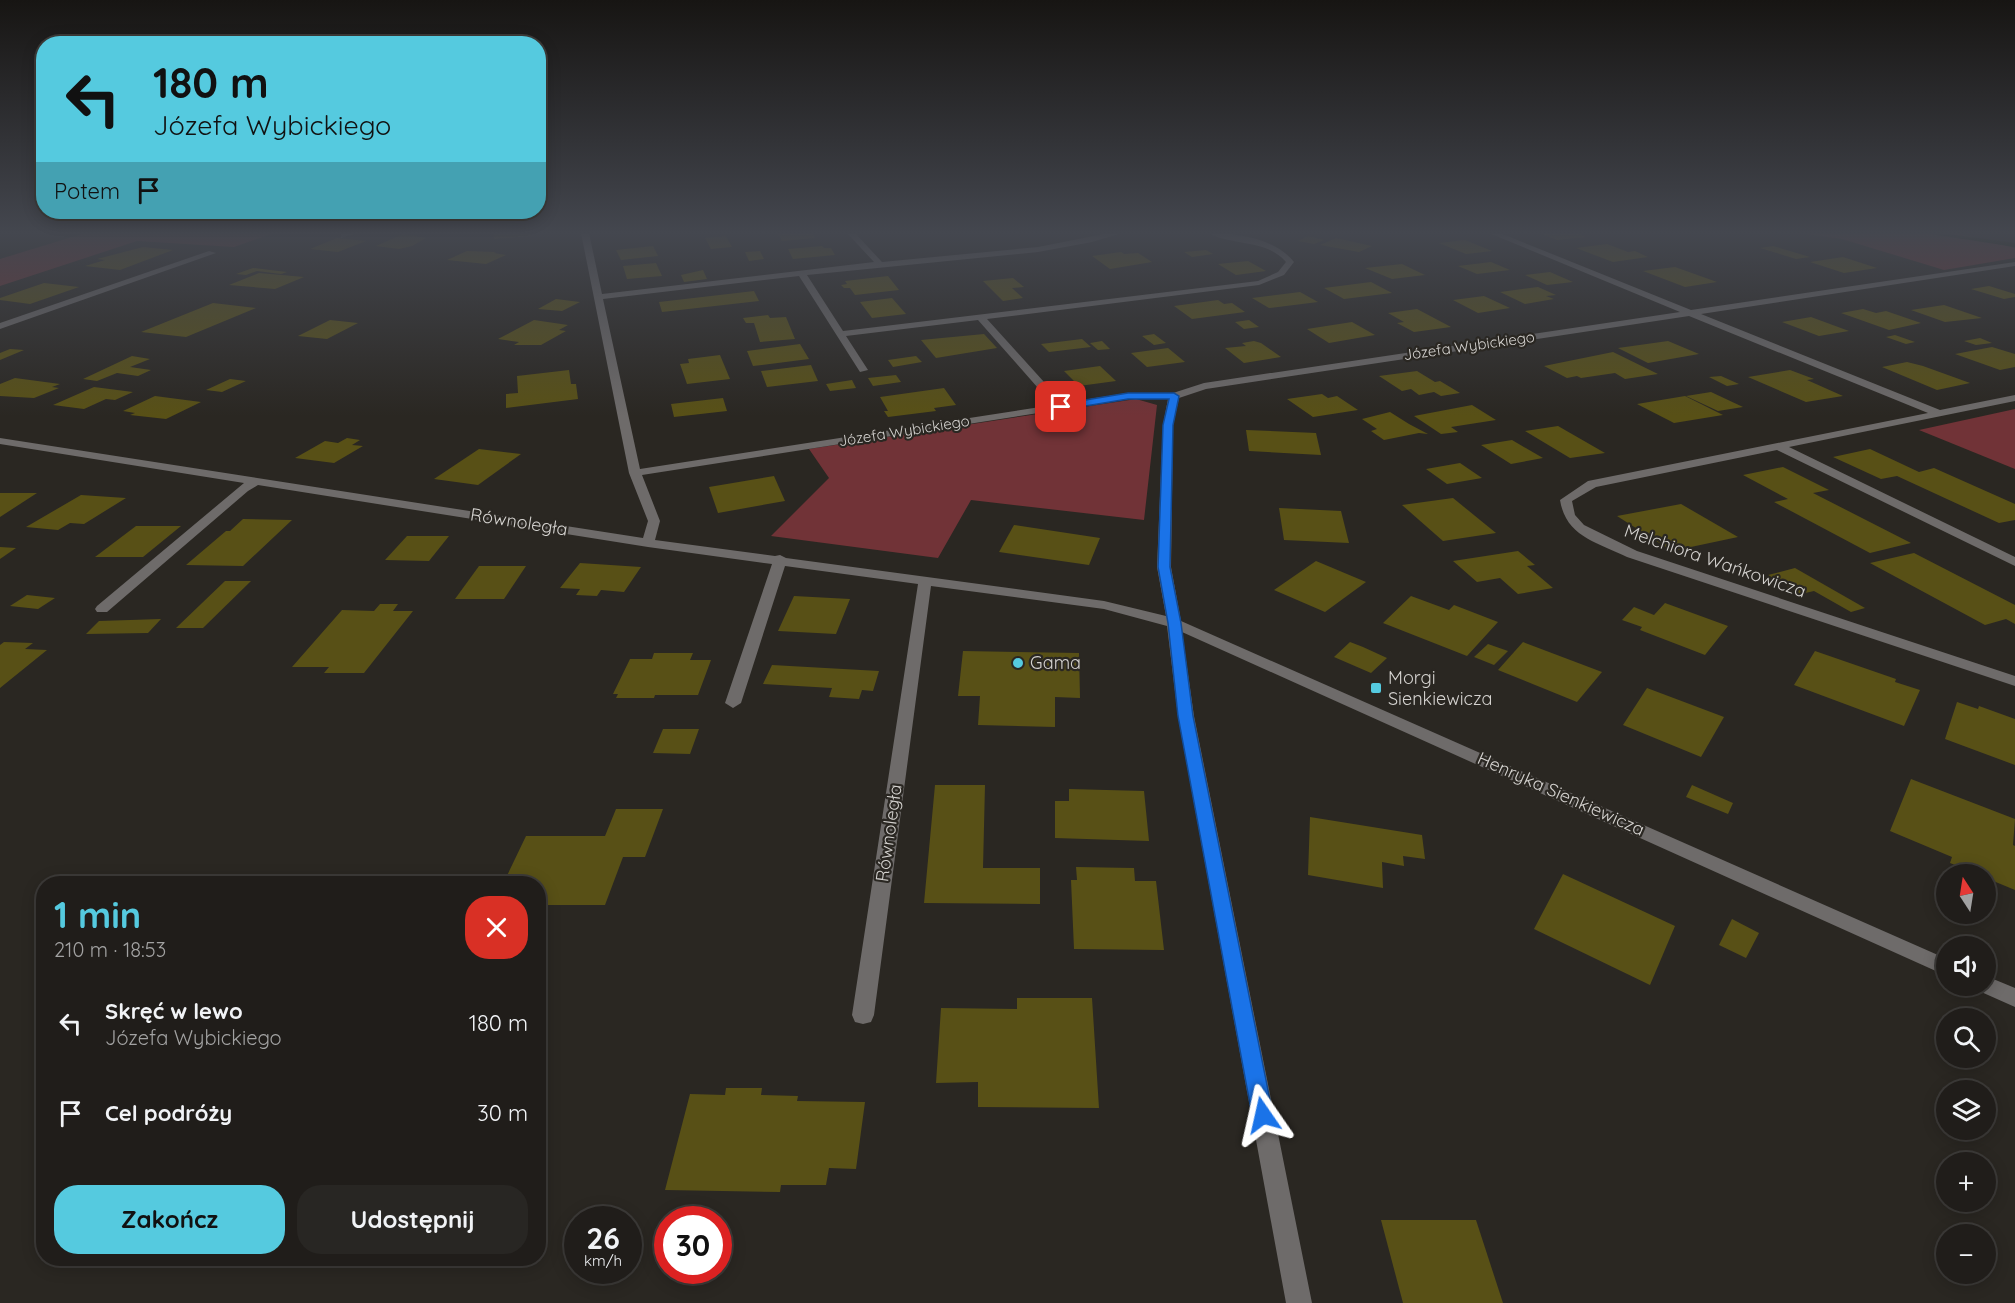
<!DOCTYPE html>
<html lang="pl">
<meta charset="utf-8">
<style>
:root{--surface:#201d1a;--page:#282623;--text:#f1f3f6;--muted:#a2a2a2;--line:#3d3b39;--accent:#55cadf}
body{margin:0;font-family:Quicksand,sans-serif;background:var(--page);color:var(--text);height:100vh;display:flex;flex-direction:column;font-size:22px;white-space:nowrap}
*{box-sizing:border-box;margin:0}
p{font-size:20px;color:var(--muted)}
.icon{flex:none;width:33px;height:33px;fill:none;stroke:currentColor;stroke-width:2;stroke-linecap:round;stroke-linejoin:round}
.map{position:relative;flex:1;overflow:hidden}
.sheet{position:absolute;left:36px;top:876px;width:510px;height:390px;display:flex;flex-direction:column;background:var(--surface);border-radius:24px;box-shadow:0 3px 15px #0003,0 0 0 2px var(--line)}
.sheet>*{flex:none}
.hud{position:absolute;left:36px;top:36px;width:510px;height:183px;border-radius:24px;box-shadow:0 3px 15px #0003,0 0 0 2px var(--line);background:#55cadf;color:#111;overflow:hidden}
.needle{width:39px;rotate:348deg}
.buttons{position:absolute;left:1936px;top:864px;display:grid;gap:12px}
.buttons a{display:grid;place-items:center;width:60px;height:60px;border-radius:50%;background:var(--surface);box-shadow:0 3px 15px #0003,0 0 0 2px var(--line);font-size:30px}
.speed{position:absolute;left:564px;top:1206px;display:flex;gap:12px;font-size:30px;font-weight:700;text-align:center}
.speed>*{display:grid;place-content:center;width:78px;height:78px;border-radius:50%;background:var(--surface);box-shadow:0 3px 15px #0003,0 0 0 2px var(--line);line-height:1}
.speed small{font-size:15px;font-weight:400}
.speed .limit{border:9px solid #d22;background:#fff;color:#111}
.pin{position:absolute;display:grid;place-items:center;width:51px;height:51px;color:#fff;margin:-26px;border-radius:12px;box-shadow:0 3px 9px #0006}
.me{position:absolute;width:66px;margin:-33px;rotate:349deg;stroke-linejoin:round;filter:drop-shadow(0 0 4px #0008)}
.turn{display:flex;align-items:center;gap:21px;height:126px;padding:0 18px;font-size:27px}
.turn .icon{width:78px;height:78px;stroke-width:2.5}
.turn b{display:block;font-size:42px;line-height:51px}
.then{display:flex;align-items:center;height:57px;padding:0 18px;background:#0003;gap:12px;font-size:22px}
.round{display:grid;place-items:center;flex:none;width:63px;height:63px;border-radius:24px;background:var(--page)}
.overview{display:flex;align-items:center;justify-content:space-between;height:102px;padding:0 18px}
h1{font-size:36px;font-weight:700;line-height:45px;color:var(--accent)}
.primary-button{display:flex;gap:12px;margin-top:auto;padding:12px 18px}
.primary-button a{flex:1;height:69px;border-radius:24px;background:var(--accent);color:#111;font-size:24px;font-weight:700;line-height:69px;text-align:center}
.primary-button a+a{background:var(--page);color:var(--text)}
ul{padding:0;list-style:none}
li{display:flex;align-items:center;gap:18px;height:90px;padding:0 18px}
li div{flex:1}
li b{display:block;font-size:22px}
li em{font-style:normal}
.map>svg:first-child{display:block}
.green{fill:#713337}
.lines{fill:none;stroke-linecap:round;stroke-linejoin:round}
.stream{fill:#0e1900;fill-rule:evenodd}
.building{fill:#585016}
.minor{fill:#6e6b6a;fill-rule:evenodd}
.route{fill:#1a73e8;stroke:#114b97;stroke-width:1.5}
.poi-dot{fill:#55cadf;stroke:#2a2722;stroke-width:2}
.labels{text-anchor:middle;stroke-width:4.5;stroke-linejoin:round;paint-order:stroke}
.far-street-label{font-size:15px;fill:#d4d2cf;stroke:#2a2722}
.street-label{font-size:18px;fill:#d4d2cf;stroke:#2a2722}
.poi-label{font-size:18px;fill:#d4d2cf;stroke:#2a2722;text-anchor:start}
</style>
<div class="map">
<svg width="2015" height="1303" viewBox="0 0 2015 1303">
<rect width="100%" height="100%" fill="#2a2722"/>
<g class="green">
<path d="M85,233H274L234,247L137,241L0,286V259Z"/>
<path d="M1799,233H1957L2015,248V258L1944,270L1842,239Z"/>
<path d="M1136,399L1157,405L1144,520L971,500L938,558L771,536L829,478L809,449Z"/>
<path d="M2015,409V469L1919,430Z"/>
</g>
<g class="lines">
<path class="stream" d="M1924,233H1942L2015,243V247Z"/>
</g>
<g class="building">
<path d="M494,233H531V236L494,239Z"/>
<path d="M778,233H812L815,238L782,241Z"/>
<path d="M1539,233H1577L1586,237L1557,240Z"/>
<path d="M403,234L426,238L412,246L399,249L376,246Z"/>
<path d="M726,236L732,247L711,249L705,238Z"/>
<path d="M1308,236L1324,240L1314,244L1298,241Z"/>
<path d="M337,238L366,241L338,252L310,249Z"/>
<path d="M1336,238L1372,246L1359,252L1320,245Z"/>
<path d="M1465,240L1492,251L1466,254L1439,243Z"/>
<path d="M1607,244L1628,252L1635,251L1648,257L1613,262L1576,248Z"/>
<path d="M653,246L658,256L621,260L616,250Z"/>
<path d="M822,246L824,248H831L835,255L793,259L788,249Z"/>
<path d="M1773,246L1810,257L1796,259L1760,248Z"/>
<path d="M143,247L173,250L120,270L85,266L105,260L97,259Z"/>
<path d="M1206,250L1213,254L1192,257L1184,252Z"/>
<path d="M467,251L496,252L494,253L506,255L486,264L447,260Z"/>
<path d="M760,251L764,259L749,261L745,252Z"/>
<path d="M1121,252L1124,254L1138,253L1152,262L1110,269L1092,256Z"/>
<path d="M1843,257L1877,268L1844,273L1810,262Z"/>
<path d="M1248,261L1266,271L1236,275L1218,264Z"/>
<path d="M1491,262L1510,270L1477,274L1458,266Z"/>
<path d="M656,263L662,276L627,279L623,266Z"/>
<path d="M1402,264L1425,275L1392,279L1365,268Z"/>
<path d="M1675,267L1717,282L1685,287L1643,271Z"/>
<path d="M253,268L287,272L281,274L257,271L246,275L236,274Z"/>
<path d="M703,270L707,279L684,282L681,275Z"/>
<path d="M1550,272L1573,282L1547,285L1525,275Z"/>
<path d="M259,273L304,277L275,289L229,285Z"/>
<path d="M888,276L899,290L855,295L850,288H844L841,285L847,284L845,281Z"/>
<path d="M1013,278L1024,287L1012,288L1023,298L1003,301L983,281Z"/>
<path d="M1371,282L1392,293L1344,299L1324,288Z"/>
<path d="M44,283L79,287L30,304L0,300V298Z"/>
<path d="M1989,286L2015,294V297L2004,299L1971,289Z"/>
<path d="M1538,287L1556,295L1546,296L1554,299L1525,304L1500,292Z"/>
<path d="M754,291L759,301L662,312L659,302Z"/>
<path d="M1300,292L1318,302L1269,308L1252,298Z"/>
<path d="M1484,296L1510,308L1478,313L1453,300Z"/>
<path d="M892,298L906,314L872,318L860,302Z"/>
<path d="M556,299L580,302L562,311L538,309Z"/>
<path d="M1218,300L1224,304L1232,303L1245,312L1192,319L1174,306Z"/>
<path d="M213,303L256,308L186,337L141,332Z"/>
<path d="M1944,305L1982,318L1945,322L1911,310Z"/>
<path d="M1417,309L1451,327L1414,332L1397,323L1404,322L1388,313Z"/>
<path d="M1863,309L1876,313L1886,311L1921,323L1889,330L1841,313Z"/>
<path d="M768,315L770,318L786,317L795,339L760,342L754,323H746L743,318Z"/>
<path d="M1811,317L1849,331L1819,336L1782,322Z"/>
<path d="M330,320L358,323L327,339L298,336Z"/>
<path d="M534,320L568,325L559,330L566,331L541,345H514L519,342L498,339Z"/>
<path d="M1249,320L1259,327L1244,329L1235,322Z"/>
<path d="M1352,322L1375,335L1329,343L1307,329Z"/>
<path d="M984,334L997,348L936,358L921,340Z"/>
<path d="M1154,334L1166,343L1154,345L1142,336Z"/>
<path d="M1895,335L1915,342L1906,344L1886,337Z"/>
<path d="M1980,338L1992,343L1976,345L1964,341Z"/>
<path d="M1082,339L1091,347L1049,352L1041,344Z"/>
<path d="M1102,341L1110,349L1098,350L1090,343Z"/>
<path d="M1254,341L1261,343L1281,357L1244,363L1225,348L1246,346L1242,343Z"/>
<path d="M1668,341L1699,354L1648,363L1618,348Z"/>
<path d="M800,344L809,359L753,366L747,351Z"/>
<path d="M1992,347L2015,354V367L2000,370L1955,354Z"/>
<path d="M1168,348L1185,362L1147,367L1131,353Z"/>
<path d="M10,349L24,350L0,360V353Z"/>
<path d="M1613,352L1658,374L1625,379L1615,373L1581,378L1577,376L1567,378L1544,366Z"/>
<path d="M720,355L730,379L687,384L680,364L689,363L688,359Z"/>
<path d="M132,356L150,359L130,367L151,370L138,376L117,373L97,381L83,379Z"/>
<path d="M916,356L922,362L893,367L888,360Z"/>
<path d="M1907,362L1923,366L1970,383L1937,390L1882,367Z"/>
<path d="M811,365L818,381L767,387L761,371Z"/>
<path d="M1100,366L1116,381L1079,386L1064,371Z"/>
<path d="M569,370L571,384H576L578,399L506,408V394L518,393L517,376Z"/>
<path d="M1790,370L1814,379L1807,380L1843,396L1806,402L1748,377Z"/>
<path d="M1417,371L1435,382L1440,381L1460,393L1441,396L1434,392L1419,395L1411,389L1402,391L1379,376Z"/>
<path d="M896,375L901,382L873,386L868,378Z"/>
<path d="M1721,376L1739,384L1727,386L1709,377Z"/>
<path d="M15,378L60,384L52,387L59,388L34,398L0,396V384Z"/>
<path d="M230,379L246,381L222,392L206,390Z"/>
<path d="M852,380L856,388L830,391L826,384Z"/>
<path d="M94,387L133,392L115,400L106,399L84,409L53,405Z"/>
<path d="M944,388L956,405L934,408L936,411L888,417L884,411H888L880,397Z"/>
<path d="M1711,392L1743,407L1718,411L1686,396Z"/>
<path d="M1322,394L1328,398L1337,396L1358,410L1313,417L1287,399Z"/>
<path d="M155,396L201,402L166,419L130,415L135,413L123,411Z"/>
<path d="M1685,396L1723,415L1674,423L1637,404Z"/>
<path d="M723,398L727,411L674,417L671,404Z"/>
<path d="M1472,405L1496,420L1451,427L1458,432L1441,434L1414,416Z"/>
<path d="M1390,412L1409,424L1428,434L1419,433L1384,440L1371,431L1377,429L1362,419Z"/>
<path d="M1558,426L1605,453L1570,458L1525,431Z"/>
<path d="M1246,430L1316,433L1321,455L1249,451Z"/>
<path d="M347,438L360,440L352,445L363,446L334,463L295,458L325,441L338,443Z"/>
<path d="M1512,440L1543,458L1511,464L1481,445Z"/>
<path d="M479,449L521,454L478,485L434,479Z"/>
<path d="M1870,449L1919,472L1934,468L2015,504V520L1999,523L1897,476L1881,479L1833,457Z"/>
<path d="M1460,463L1482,478L1447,484L1426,469Z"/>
<path d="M1783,467L1829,490L1813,493L1911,543L1870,553L1774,502L1788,499L1743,475Z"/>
<path d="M774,476L785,501L718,513L709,487Z"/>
<path d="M0,493H37L0,517Z"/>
<path d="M81,495L126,498L84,524L70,523L58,530L26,527Z"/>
<path d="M1453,498L1496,533L1443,541L1402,505Z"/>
<path d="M1681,504L1738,537L1672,551L1617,516Z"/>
<path d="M1279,508L1341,511L1349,543L1284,540Z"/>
<path d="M243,519L292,520L243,566L186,565L226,531H230Z"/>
<path d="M1014,525L1100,538L1089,565L999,552Z"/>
<path d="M136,526H181L143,557H95Z"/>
<path d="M407,536H449L429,561L385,560Z"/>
<path d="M0,547L16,548L0,559Z"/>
<path d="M1518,551L1535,565L1527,566L1553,588L1518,594L1500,578L1477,582L1453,561Z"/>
<path d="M1914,553L2015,605V624L2006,619L1985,625L1870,563Z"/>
<path d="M1316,561L1366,582L1325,612L1274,590Z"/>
<path d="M580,563L641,567L624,592L601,590L597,596L576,595L580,589L560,588Z"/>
<path d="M479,566H526L504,599H455Z"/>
<path d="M1795,568L1865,608L1851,612L1814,591L1801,594L1768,575Z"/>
<path d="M225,581H251L203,628H176Z"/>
<path d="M27,595L55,598L38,609L10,606Z"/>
<path d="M794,596L850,599L836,634L778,631Z"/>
<path d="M1411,596L1449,610L1454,605L1498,622L1467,656L1383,623Z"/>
<path d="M1665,603L1728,626L1705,655L1640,630L1642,627L1622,620L1634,607L1654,615Z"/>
<path d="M380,604H398L393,611H413L364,673H324L329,667H292L342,610L374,611Z"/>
<path d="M161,619L148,633L86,634L99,621Z"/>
<path d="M4,642L33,643L25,649L47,650L0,688V645Z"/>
<path d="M1350,642L1363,647L1387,658L1371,673L1334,657Z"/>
<path d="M1523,642L1602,672L1577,702L1498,670Z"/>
<path d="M1488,644L1508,651L1494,665L1474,657Z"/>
<path d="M963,651L1079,653L1080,698L1055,697V727L978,725L980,696H958Z"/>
<path d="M1815,651L1896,679L1895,682L1920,690L1904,726L1794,685Z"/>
<path d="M654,653H693L690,660H711L698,695H655L654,698H616L618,694H613L630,659H652Z"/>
<path d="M772,665L879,671L873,691L862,690L859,699L829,697L832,688L763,684Z"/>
<path d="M1647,688L1724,717L1701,757L1623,725Z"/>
<path d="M1957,702L1978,709L1979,706L2015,719V765L1945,739Z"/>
<path d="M663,729H699L690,754L653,753Z"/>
<path d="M1911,779L2015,819L2013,845L2015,846V890L1986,878V874H1978L1950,863L1952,857L1890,831Z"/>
<path d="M935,785H985L983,868H1040V904L924,903Z"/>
<path d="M1692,785L1733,803L1728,814L1686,797Z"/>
<path d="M1069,789L1144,791L1149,841L1055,838V801H1069Z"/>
<path d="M616,809H663L645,857H623L605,905H538V884H503L526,836H605Z"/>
<path d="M1310,817L1422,835L1425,859L1403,856L1404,866L1382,862L1383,888L1308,875Z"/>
<path d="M1076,867L1134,868L1135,881H1156L1164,950L1074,949L1071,880H1077Z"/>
<path d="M1563,874L1675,926L1650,985L1534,929Z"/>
<path d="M1732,919L1759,933L1746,958L1719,945Z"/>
<path d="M1017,998H1092L1099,1108L978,1107V1082L936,1083L941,1008L1017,1009Z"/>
<path d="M726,1088H762L761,1095L798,1096L797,1101L865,1102L856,1169L829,1168L826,1185H781L780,1192L665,1190L690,1094L725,1095Z"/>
<path d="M1381,1220H1476L1503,1303H1403Z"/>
</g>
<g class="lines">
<g class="minor">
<path d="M345,233H357L341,238V234Z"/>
<path d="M581,233H589L602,294L874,262L847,233H855L882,262L1038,247L1109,233H1122L1092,242L1038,252L807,275L843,331L1258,281L1278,272L1286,262C1266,239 1233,246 1208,233C1237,233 1275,238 1294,262L1284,275L1259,285L987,319L1063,403L1128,393H1173L1204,383L1680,312L1489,233H1500L1691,310L2015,262V266L1701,314L1940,410L2015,395V401L1789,447L2015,557V566L1777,450L1596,487L1572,501L1575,515L1584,525L1637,551L2015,676V686L1627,557C1597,542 1566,537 1560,500L1588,481L1928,413L1689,316L1206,389L1179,398L1173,425L1171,567L1181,621L1947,959V976L1182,632L1194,716L1312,1303H1286L1178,716L1167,626L1104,609L931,586L874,1015L871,1022L863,1024L855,1022L852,1015L918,584L785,566L741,703L733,708L725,703L772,564L648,547L258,485L248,491L107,612H97L95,609L97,606L244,483L0,444V438L643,538L648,521L629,473ZM799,276L860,372L868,370L846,336L978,320L1053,405L640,469L603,299ZM1128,399H1168L1163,425L1157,567L1166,616L1104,601L786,558L780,555L775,556L655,540L660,521L642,475Z"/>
<path d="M209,251L216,253L0,329V323Z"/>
<path d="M1986,976L2015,988V1007L1979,991L1976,986H1986Z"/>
</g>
</g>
<linearGradient id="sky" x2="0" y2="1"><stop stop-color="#171513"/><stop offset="0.56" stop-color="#44474f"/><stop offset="1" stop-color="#44474f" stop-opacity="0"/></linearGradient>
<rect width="2015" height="416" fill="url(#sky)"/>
<path class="route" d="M1128,393H1174L1179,396L1173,425L1170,567L1181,623L1193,716L1273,1115L1270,1122L1263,1125L1255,1122L1252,1115L1178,716L1168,623L1158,567L1163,425L1169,399H1128L1061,410L1056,407L1061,404Z"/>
<g class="poi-dot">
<circle cx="1018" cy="663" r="6"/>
<rect x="1370" y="682" width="12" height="12" rx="3"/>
</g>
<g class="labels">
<g class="far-street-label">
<text transform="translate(1469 346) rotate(-8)" y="5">Józefa Wybickiego</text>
<text transform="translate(904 431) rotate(-9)" y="5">Józefa Wybickiego</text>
</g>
<g class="street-label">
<text transform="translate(519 522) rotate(9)" y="6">Równoległa</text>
<text transform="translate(1715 561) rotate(19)" y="6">Melchiora Wańkowicza</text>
<text transform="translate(1561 794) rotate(24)" y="6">Henryka Sienkiewicza</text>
<text transform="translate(889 833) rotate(-82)" y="6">Równoległa</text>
</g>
<g class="poi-label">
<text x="1030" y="669">Gama</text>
<text x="1388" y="684">Morgi<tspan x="1388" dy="21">Sienkiewicza</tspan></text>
</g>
</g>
</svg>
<div class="buttons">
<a><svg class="needle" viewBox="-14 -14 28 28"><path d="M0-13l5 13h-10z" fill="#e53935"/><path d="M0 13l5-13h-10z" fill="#a2a2a2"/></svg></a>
<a><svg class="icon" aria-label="sound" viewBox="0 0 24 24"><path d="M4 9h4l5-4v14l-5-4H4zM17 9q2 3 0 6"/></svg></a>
<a><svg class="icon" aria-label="search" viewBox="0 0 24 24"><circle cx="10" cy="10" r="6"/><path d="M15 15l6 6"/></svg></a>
<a><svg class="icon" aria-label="layers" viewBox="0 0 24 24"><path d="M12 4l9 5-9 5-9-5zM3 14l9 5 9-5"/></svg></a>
<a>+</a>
<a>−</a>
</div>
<div class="speed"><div>26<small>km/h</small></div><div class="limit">30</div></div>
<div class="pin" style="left:1061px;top:407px;background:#d93025"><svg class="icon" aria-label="arrive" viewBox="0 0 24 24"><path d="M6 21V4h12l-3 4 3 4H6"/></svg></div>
<svg class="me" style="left:1263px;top:1115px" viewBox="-20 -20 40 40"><path d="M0-17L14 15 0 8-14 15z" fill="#1a73e8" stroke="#fff" stroke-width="4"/></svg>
<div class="hud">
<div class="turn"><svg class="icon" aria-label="left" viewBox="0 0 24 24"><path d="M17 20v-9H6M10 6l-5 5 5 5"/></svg><div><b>180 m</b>Józefa Wybickiego</div></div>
<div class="then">Potem<svg class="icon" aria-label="arrive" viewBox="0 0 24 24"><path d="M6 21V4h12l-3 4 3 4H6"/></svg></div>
</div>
<section class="sheet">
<div class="overview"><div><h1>1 min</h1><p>210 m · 18:53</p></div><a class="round" style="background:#d93025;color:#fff"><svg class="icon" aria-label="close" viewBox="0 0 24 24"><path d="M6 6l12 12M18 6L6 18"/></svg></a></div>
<ul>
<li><svg class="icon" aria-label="left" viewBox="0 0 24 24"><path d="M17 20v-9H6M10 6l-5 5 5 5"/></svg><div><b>Skręć w lewo</b><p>Józefa Wybickiego</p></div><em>180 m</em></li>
<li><svg class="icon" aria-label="arrive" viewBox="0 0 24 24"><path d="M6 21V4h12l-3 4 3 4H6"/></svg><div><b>Cel podróży</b></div><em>30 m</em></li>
</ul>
<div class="primary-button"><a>Zakończ</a><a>Udostępnij</a></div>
</section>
</div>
